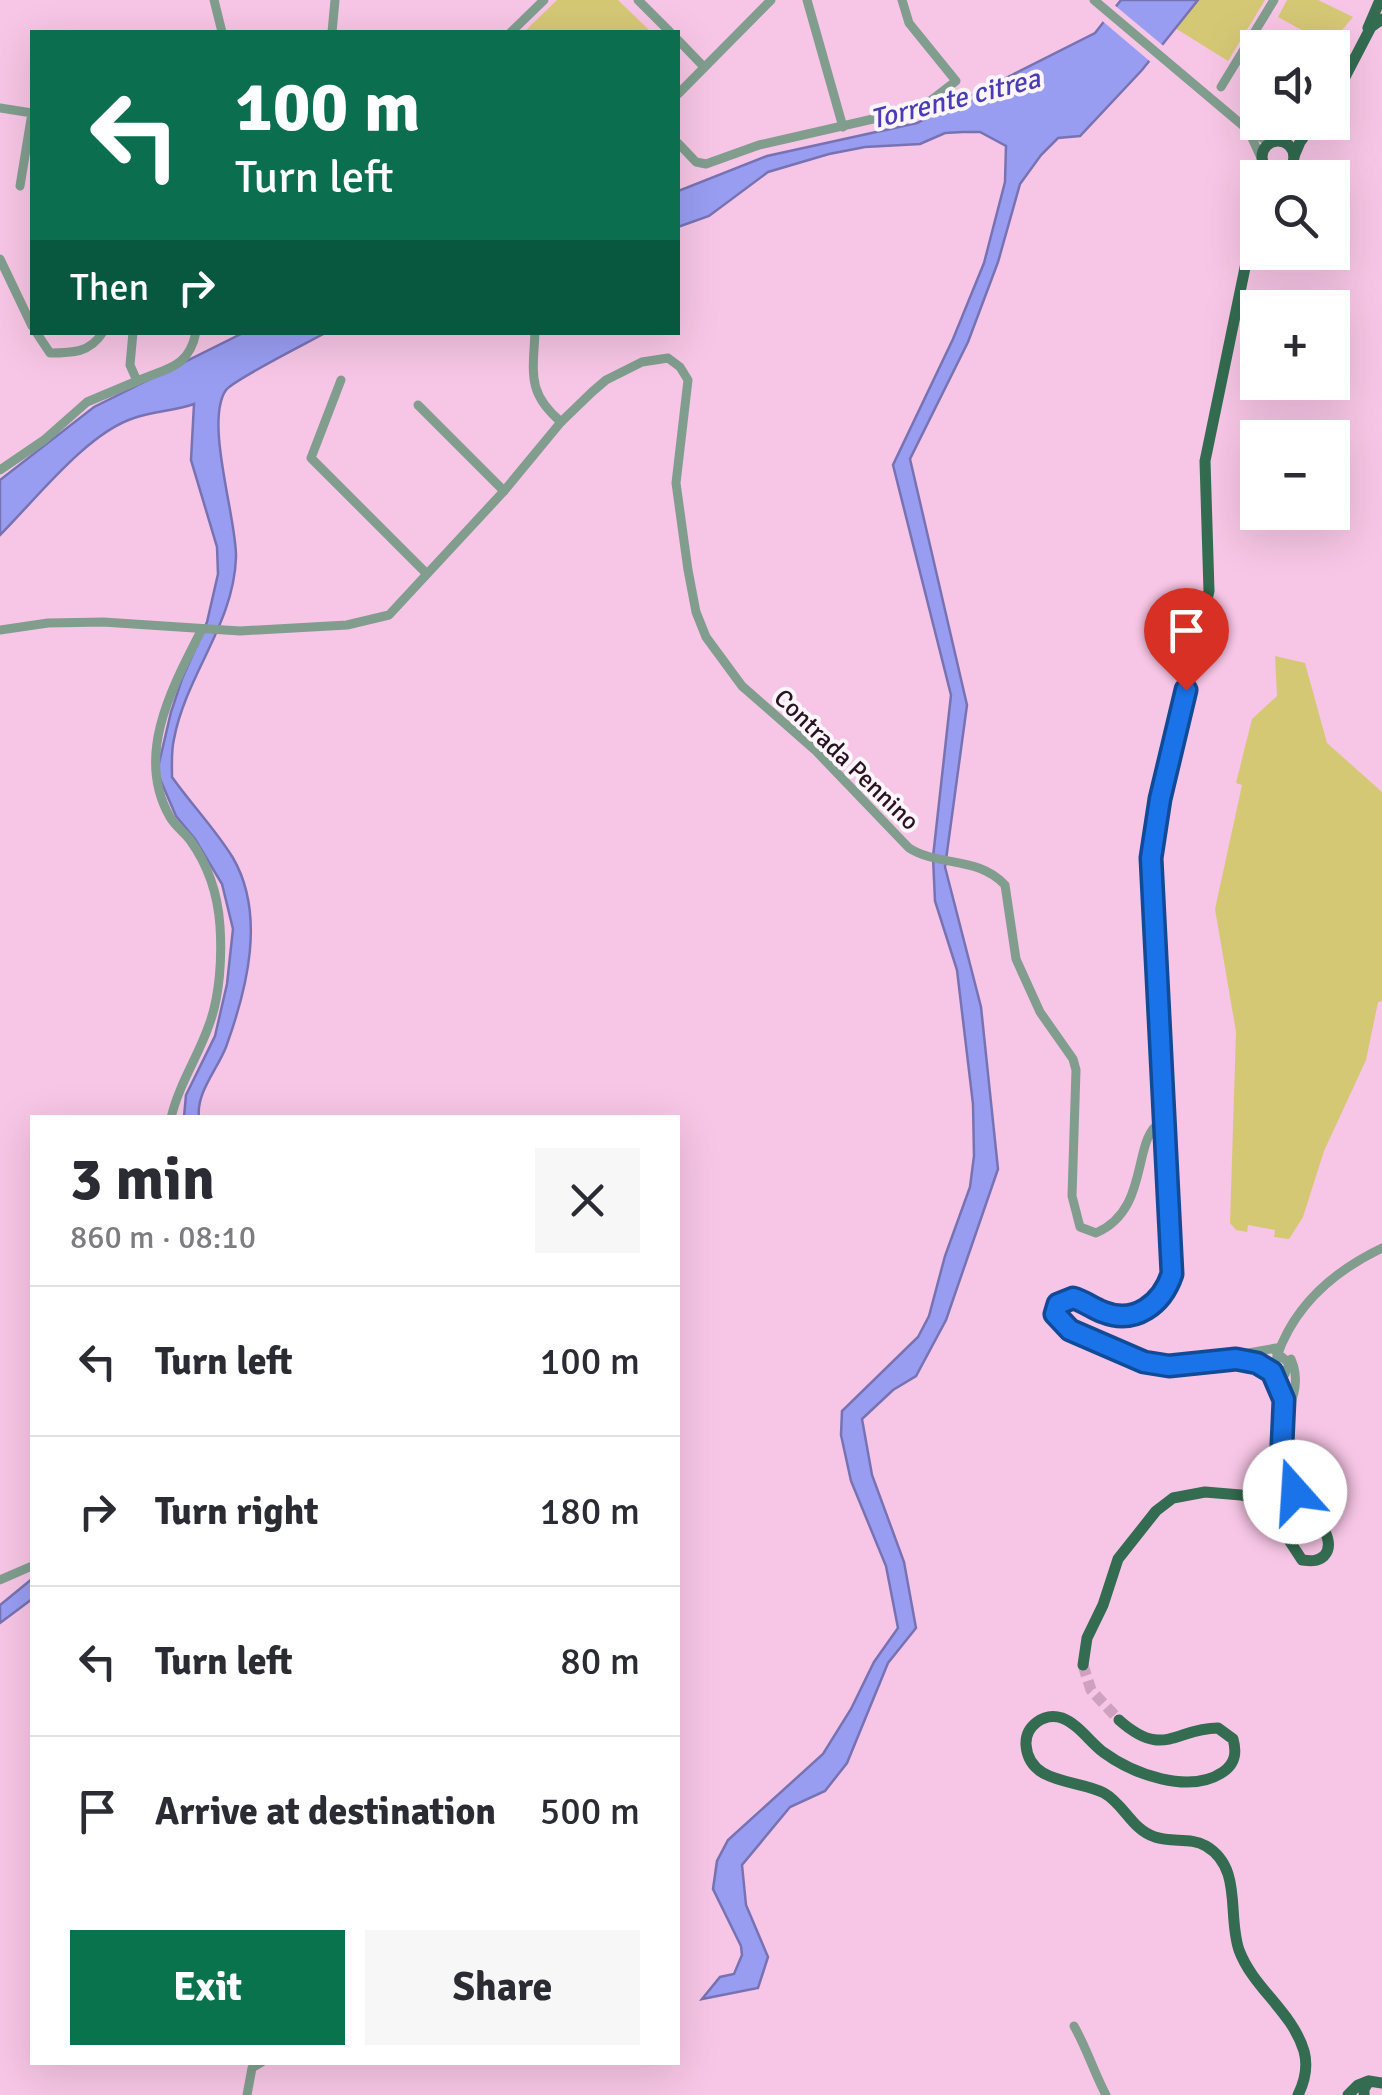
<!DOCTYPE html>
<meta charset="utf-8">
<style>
:root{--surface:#fff;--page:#f7f7f7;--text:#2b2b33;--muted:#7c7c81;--line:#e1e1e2;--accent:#08734c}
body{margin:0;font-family:Signika,sans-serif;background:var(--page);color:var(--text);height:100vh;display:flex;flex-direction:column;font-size:38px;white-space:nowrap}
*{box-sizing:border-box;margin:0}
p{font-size:32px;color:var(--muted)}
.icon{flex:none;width:55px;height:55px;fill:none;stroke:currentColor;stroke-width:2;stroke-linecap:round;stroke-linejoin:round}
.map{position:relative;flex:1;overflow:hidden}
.sheet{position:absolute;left:30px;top:1115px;width:650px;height:950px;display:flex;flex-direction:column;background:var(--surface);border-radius:0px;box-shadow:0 10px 40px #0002}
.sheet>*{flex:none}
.banner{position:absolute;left:30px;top:30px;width:650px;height:305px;border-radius:0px;box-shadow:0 10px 40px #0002;background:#0b6e4f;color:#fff;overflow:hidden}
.controls{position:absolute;left:1240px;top:30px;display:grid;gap:20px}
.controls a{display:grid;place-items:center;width:110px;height:110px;border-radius:0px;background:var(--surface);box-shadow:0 10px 40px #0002;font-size:50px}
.pin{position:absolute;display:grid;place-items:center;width:85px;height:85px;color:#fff;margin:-102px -42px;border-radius:50% 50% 50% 0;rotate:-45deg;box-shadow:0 0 10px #0007}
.pin .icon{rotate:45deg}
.me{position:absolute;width:110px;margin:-55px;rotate:341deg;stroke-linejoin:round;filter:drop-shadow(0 0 8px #0008)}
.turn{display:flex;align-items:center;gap:35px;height:210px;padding:0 40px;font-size:45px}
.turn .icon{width:130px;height:130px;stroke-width:2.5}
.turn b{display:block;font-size:70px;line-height:85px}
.then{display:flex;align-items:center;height:95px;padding:0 40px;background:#0003;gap:20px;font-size:38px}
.round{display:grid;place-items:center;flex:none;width:105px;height:105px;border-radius:0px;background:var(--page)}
.headline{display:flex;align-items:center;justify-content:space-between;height:170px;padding:0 40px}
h1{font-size:60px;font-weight:700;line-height:75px}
.action{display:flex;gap:20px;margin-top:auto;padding:20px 40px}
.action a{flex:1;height:115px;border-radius:0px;background:var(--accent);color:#fff;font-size:40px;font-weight:700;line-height:115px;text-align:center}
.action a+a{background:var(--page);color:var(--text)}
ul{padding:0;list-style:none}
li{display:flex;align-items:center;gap:30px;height:150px;padding:0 40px;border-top:2px solid var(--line)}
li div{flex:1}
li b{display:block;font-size:38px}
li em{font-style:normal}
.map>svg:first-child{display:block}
.green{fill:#d5c875}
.water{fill:#999df2;stroke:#7773b3;stroke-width:2.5}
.pier{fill:#f7c5e5}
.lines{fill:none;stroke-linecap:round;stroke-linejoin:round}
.major-tunnel{stroke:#cea1be;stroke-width:11;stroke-dasharray:11 5.5;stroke-linecap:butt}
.minor{stroke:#809d8d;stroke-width:9}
.major{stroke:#336c50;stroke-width:11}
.route-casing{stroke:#114b97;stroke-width:25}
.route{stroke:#1a73e8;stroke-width:18}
.labels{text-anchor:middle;stroke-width:8;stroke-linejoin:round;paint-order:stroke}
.street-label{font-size:25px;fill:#291221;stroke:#fcf5f9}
.water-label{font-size:28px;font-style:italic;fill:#493db6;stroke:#fcf5f9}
</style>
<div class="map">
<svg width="1382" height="2095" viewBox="0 0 1382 2095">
<rect width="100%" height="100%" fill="#f7c5e5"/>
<g class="green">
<path d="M557,0H618L651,32H524Z"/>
<path d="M1198,0H1265L1228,61L1175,28Z"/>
<path d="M1287,0H1318L1353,17L1342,30L1335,48L1278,17Z"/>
<path d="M1275,656L1305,663L1327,743L1382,792V1001L1378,1002L1366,1060L1324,1151L1303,1217L1289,1239L1274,1237L1275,1230L1248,1225L1247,1232L1236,1230L1230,1223L1236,1032L1215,909L1242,785L1236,783L1252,719L1277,696Z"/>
</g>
<g class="water">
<path d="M1121,0H1198L1142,70L1080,136L1058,138L1041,155L1020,184L998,262L968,342L910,459L967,705L945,867L981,1007L998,1169L946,1320L916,1376L893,1390L862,1419L872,1475L904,1562L916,1628L888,1663L847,1763L825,1791L790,1807L742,1865L746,1905L768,1957L758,1988L702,1999L720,1977L734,1974L742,1955L741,1946L713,1889L717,1861L728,1840L823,1754L851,1709L874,1662L898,1628L886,1566L851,1481L841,1435L842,1411L918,1337L929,1316L945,1256L970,1187L974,1156L973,1104L957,970L935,901L933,857L951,695L893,465L953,339L984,263L1005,182L1006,146L980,132H963L945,133L920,144L865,147L829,154L768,172L709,216L678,227V191L767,156L917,123L1095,33Z"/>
<path d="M243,333H325C309,342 233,380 226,390C204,421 237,520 236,557C234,624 186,675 174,739C171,751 172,765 172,777C191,804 216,830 233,858C266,915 247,989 226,1047C217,1070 196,1093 199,1117H184L186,1095L215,1036L227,984L233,929L222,884L195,839L176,816L157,772L171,712L182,679L207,622L218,574L217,547L191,460L194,404C175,411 154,411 134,418C87,433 36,499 0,535V480L94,407Z"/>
<path d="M32,1579V1599L0,1623V1605Z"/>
</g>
<path class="pier" d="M1112,3L1166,48L1153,64L1100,19Z"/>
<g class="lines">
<path class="major-tunnel" d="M1083,1665L1091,1690L1119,1720"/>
<g class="minor">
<path d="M214,0L222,32"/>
<path d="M638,0L670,32"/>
<path d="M807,0L843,127"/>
<path d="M1094,0L1247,129L1264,139L1275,141"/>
<path d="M332,32L335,0"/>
<path d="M511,32L544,0"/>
<path d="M678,40L704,67"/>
<path d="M1221,87L1274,0"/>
<path d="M678,94L771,0"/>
<path d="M0,108L32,113L20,186"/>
<path d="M1251,136L1262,160"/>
<path d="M678,143L696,162L706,164L759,145L921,108L956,81L909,23L902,0"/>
<path d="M0,259L32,326"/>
<path d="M36,332L50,353C72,353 90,353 103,332"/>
<path d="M133,332L130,365L137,381C167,368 189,368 196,332"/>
<path d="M535,332C533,374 527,393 561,422"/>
<path d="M341,380L311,458L426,573"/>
<path d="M418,405L504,491"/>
<path d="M0,470L44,440L87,402L137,381"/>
<path d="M0,630L48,623L103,622L240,631L347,625L389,615L504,491L561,422L592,392L606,380L642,362L668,358L680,367L688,380L676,483L688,570L696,612L706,637L742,686L815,750L909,848C939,867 978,856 1005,885L1016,959L1040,1012L1073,1059L1076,1070L1072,1196L1080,1227L1096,1233C1151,1209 1131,1139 1161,1122"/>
<path d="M171,1118C179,1084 198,1057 209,1025C220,996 222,957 220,926C218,896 208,865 190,840C184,832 175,826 170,817C134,755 173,686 202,629"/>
<path d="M1274,1349C1277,1355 1285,1358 1289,1364L1285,1374H1274L1277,1356C1295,1304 1334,1271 1382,1248"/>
<path d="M1237,1355L1276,1348"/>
<path d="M1284,1413C1296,1398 1299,1377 1291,1359"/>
<path d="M0,1580L32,1566"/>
<path d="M1074,2026C1087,2049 1094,2072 1106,2095"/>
<path d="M247,2095L252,2068L262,2062"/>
</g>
<g class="major">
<path d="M1368,28L1380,0"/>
<path d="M1332,102L1371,27L1382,19"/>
<circle cx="1278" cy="157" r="16"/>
<path d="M1294,156L1300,142L1315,122"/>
<path d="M1083,1665L1087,1638L1103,1605L1118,1559L1156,1511L1173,1498L1205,1492L1241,1495L1255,1499L1272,1514L1302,1560C1310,1561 1317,1562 1324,1556C1345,1534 1286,1490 1281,1465C1274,1435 1299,1394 1269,1370C1240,1346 1197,1369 1164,1366C1138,1363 1115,1352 1092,1340C1078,1333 1063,1329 1055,1314L1058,1304L1073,1298C1084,1301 1092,1308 1103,1312C1134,1325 1163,1304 1172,1274L1151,858L1160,799L1209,591L1205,461L1258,205"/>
<path d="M1119,1720C1164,1760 1175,1728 1218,1728L1233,1739C1237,1753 1235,1764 1223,1772C1189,1795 1133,1774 1103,1752C1090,1742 1078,1724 1062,1718C1044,1712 1025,1726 1026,1745C1029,1785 1078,1779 1104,1793C1124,1804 1132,1830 1155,1837C1172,1843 1191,1837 1206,1846C1243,1868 1227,1915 1239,1950C1253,1988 1292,2011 1304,2051C1308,2066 1305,2081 1298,2095"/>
<path d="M1348,2095L1358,2085L1368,2081"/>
<path d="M1364,2095V2089L1369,2081L1382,2083"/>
</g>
</g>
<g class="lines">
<defs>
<path id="route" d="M1186,690L1160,799L1151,858L1172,1274C1162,1304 1135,1325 1103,1312C1092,1308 1084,1301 1073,1298L1058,1304L1055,1314L1070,1330L1144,1362L1169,1366L1236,1359L1257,1363L1272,1372L1284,1400L1281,1466L1295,1492"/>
</defs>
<use href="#route" class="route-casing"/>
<use href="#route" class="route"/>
</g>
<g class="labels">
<g class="street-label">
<text transform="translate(847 759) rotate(44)" y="9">Contrada Pennino</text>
</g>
<g class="water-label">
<text transform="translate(955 98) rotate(-14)" y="10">Torrente citrea</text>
</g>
</g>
</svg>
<div class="controls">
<a><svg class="icon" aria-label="sound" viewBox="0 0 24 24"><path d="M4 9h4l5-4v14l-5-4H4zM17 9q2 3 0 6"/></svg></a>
<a><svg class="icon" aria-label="search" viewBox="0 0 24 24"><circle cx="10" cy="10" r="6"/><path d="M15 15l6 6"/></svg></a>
<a>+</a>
<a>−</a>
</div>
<div class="pin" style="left:1186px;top:690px;background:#d93025"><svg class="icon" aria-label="arrive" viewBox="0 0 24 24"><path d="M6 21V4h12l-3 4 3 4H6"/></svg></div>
<svg class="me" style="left:1295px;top:1492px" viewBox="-20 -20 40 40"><circle r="19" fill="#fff"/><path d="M0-13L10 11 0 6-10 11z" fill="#1a73e8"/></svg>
<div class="banner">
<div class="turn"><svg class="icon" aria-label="left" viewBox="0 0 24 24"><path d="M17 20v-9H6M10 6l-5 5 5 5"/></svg><div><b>100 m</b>Turn left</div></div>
<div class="then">Then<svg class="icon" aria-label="right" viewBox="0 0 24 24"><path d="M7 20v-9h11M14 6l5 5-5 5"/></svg></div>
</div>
<section class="sheet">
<div class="headline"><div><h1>3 min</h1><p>860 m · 08:10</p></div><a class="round"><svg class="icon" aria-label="close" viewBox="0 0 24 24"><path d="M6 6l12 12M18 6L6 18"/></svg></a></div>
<ul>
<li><svg class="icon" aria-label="left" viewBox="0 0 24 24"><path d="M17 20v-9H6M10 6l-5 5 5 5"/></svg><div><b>Turn left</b></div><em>100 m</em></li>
<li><svg class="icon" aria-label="right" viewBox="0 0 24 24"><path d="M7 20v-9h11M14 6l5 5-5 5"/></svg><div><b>Turn right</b></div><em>180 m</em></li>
<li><svg class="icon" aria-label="left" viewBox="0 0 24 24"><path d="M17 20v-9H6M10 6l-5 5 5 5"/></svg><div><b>Turn left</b></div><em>80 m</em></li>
<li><svg class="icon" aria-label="arrive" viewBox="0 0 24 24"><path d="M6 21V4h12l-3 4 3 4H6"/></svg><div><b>Arrive at destination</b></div><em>500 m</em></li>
</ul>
<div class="action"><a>Exit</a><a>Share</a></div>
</section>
</div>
